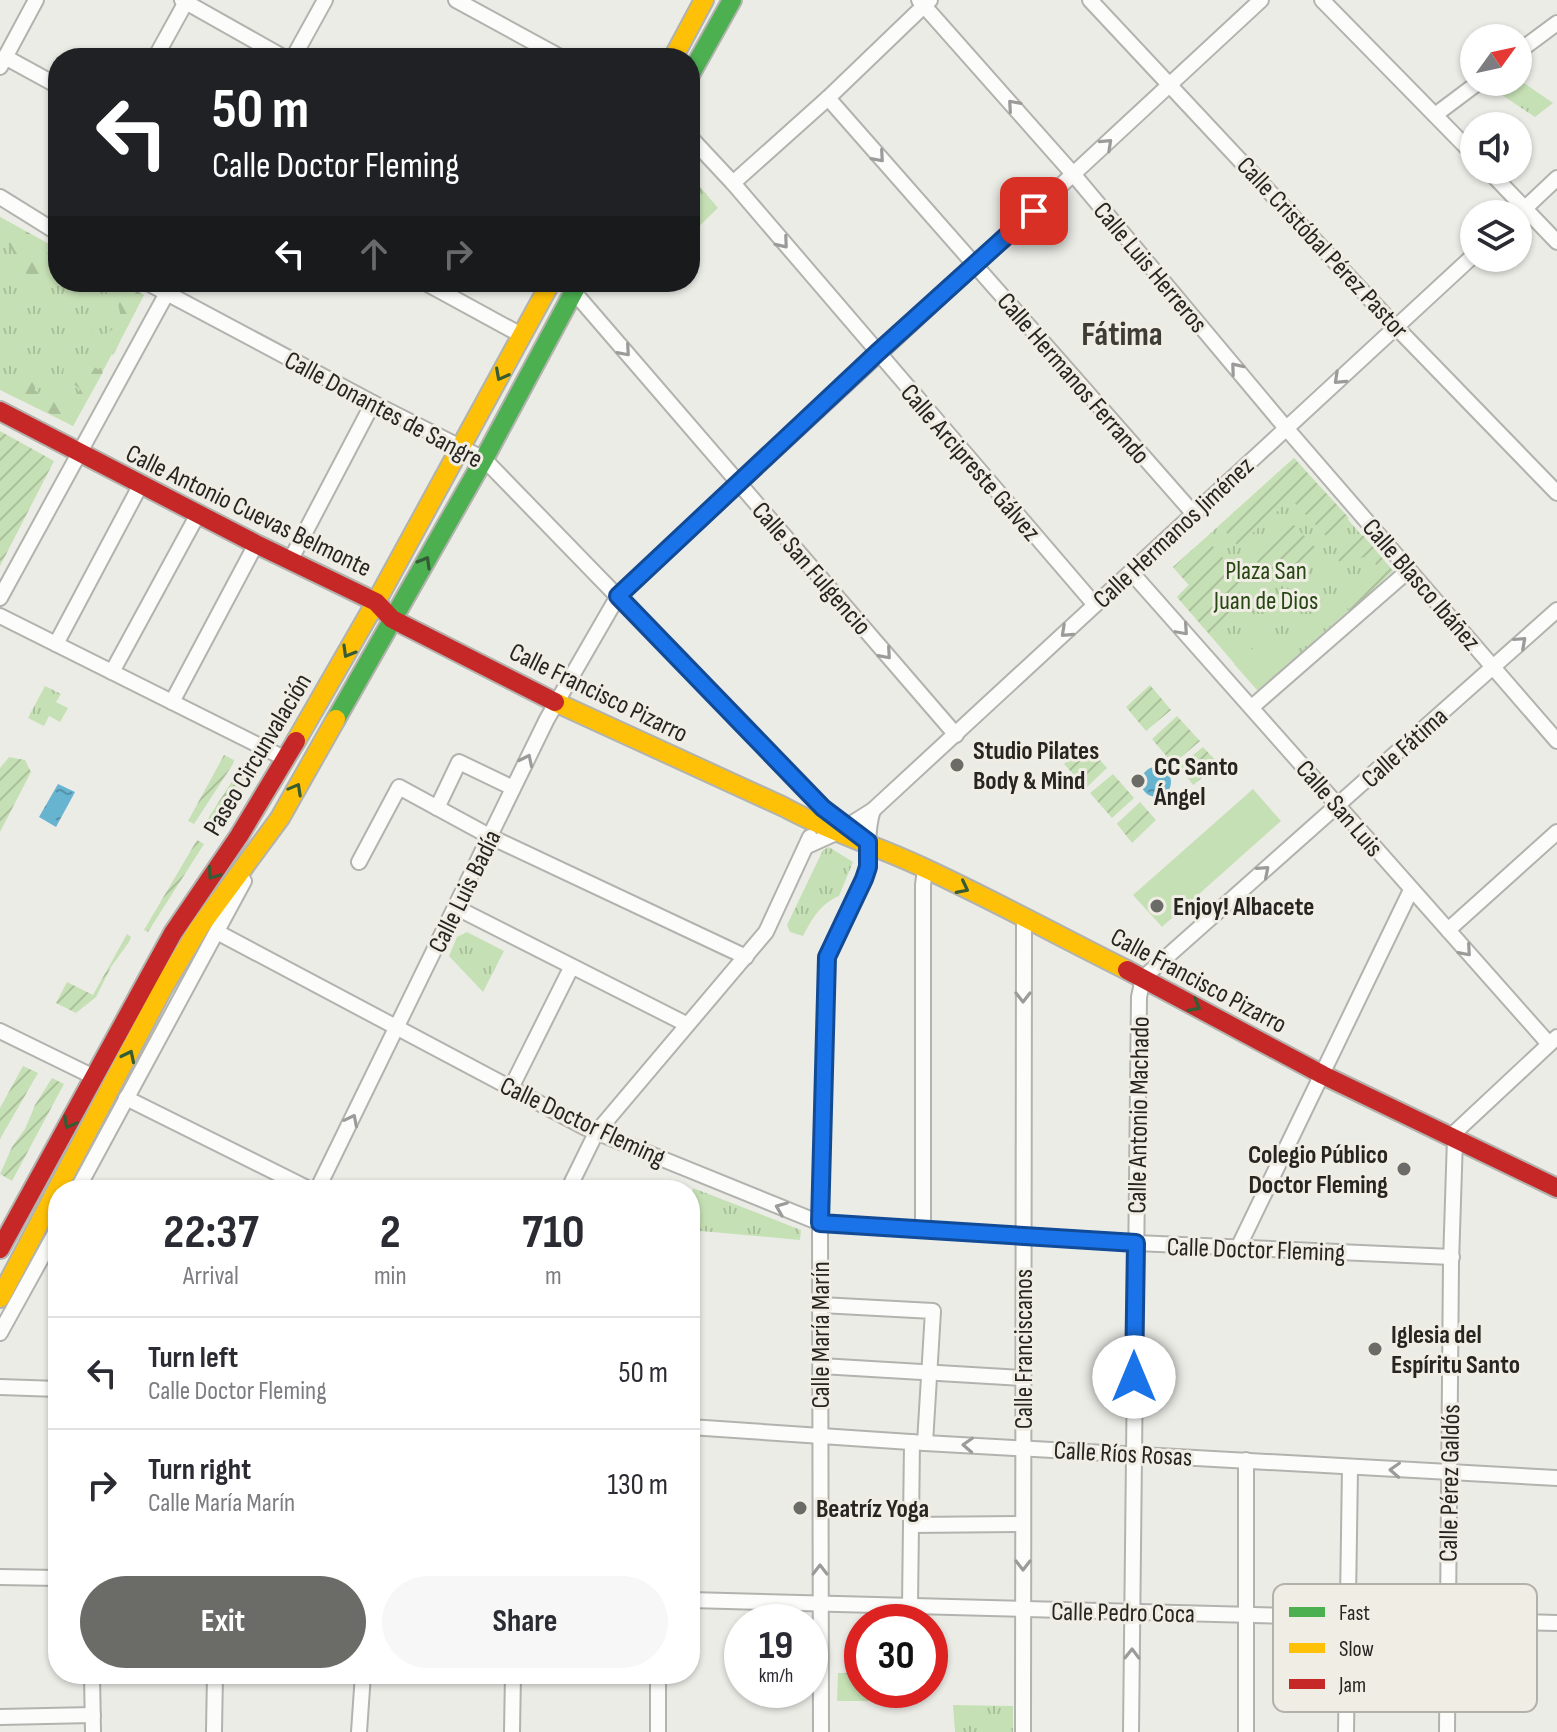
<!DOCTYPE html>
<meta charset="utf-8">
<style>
:root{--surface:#fff;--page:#f7f7f7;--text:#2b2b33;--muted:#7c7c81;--line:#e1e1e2;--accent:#6b6b67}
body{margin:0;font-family:"Sofia Sans Condensed",sans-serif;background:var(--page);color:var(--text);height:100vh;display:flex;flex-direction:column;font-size:30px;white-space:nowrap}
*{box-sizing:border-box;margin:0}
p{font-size:26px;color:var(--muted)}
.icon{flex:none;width:44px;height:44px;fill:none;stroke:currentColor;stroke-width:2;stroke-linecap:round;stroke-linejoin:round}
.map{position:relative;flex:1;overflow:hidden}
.details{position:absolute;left:48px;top:1180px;width:652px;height:504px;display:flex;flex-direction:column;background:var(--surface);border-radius:32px;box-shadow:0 2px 6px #0004}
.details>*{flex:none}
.guide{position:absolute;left:48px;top:48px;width:652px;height:244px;border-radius:32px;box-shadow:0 2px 6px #0004;background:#202124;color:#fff;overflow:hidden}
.needle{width:52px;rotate:57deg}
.tools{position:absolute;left:1460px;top:24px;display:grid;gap:16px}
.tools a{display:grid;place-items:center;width:72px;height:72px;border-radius:50%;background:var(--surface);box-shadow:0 2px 6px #0004;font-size:40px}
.speed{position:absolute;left:724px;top:1604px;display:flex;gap:16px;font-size:40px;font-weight:700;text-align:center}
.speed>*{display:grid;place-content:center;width:104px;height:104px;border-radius:50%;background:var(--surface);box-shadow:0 2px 6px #0004;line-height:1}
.speed small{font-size:20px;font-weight:400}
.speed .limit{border:12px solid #d22;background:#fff;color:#111}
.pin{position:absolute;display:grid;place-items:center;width:68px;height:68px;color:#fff;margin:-34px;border-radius:16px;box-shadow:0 4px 12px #0006}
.me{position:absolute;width:88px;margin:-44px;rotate:0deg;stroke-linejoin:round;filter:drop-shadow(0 0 6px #0008)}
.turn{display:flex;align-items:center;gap:28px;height:168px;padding:0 32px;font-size:36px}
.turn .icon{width:104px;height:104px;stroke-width:2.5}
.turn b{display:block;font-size:56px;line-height:68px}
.lanes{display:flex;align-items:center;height:76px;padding:0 32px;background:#0003;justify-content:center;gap:40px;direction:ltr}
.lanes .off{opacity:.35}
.eta{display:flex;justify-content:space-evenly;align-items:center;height:136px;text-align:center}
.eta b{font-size:48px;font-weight:700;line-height:56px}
.button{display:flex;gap:16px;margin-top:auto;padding:16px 32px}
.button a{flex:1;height:92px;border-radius:48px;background:var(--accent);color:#fff;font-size:32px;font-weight:700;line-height:92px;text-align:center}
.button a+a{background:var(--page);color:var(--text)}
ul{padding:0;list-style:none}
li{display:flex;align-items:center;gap:24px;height:112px;padding:0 32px;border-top:2px solid var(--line)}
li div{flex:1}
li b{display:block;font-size:30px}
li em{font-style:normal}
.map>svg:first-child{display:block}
.grass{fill:url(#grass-tufts)}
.forest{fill:url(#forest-firs)}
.garden{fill:url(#garden-furrows)}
.pitch{fill:#c6e0b5}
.water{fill:url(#water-ripples)}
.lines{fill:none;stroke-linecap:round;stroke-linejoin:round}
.street-casing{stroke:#b2b2ae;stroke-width:18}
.fast-casing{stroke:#b2b2ae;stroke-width:22}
.slow-casing{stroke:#b2b2ae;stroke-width:22}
.jam-casing{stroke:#b2b2ae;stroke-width:22}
.street{stroke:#fcfcfb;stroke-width:14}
.fast{stroke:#4caf50;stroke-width:18}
.slow{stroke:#ffc107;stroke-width:18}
.jam{stroke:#c62828;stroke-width:18}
.oneway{stroke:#9c9b99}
.oneway2{stroke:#355c34}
.route-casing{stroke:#114b97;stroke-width:20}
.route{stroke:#1a73e8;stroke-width:14}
.poi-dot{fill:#6b6b67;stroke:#efede4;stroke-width:3}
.labels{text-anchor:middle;stroke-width:6;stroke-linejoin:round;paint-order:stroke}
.street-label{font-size:26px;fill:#262522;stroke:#efede4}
.park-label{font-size:26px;fill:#264612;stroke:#efede4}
.poi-label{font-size:26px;font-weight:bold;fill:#262522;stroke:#efede4;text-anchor:start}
.district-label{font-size:34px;font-weight:bold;fill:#3e3d35;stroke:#efede4}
.key{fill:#efede4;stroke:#b3b1aa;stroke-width:2}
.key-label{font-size:22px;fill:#262522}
</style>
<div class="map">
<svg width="1557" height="1732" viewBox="0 0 1557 1732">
<defs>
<pattern id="grass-tufts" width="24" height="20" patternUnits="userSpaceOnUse" patternTransform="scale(2)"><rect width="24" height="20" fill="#c6e0b5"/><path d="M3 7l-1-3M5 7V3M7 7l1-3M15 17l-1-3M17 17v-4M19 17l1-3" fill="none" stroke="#aac09b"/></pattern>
<pattern id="forest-firs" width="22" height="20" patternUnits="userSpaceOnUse" patternTransform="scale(2)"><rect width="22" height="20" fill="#c6e0b5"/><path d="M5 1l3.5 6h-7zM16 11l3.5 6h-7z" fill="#aac09b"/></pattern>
<pattern id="garden-furrows" width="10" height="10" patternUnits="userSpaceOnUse" patternTransform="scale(2)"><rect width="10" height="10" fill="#c6e0b5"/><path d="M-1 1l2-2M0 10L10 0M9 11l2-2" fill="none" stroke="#aac09b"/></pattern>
<pattern id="water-ripples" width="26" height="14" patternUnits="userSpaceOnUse" patternTransform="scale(2)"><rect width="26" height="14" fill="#67b4d1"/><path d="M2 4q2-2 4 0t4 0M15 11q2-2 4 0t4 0" fill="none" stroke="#5592a9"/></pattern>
</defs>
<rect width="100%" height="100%" fill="#ecece7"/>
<g class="grass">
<path d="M1518,79L1553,103L1535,117L1487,85L1491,82H1518Z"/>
<path d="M690,175L718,208L690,235Z"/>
<path d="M0,217L58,249V282H120L144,295L73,426L0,390Z"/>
<path d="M1294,458L1393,571L1258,691L1177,597L1189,585L1173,567Z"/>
<path d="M45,686L61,694L56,702L68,708L60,722L49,716L44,726L28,718Z"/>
<path d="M829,847L853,862L839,896C820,904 812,919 803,936L790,932L787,925L823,850Z"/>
<path d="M467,932L504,951L483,992L449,956L457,937Z"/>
<path d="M693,1188L801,1230L800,1240L690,1230Z"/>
<path d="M838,1673H862V1690H886L882,1701H837Z"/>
<path d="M953,1705L1013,1706V1732H955Z"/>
</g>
<g class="forest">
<path d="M0,217L58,249C58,264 58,274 43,282L28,276L0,231Z"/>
<path d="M74,282H120L144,295L113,355L88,340L83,328L94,335L109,333L121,318L117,298C102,288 92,289 77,299Z"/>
<path d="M75,356L103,372L73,426L14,394L30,373L43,371L34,390L69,411L80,389L63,376L64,366Z"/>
</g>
<g class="garden">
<path d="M0,431L54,461L0,566Z"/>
<path d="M1294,458L1349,518L1327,537L1291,499L1238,546L1220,525Z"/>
<path d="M1287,518L1316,548L1276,583L1250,554Z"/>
<path d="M1363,535L1393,571L1350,611L1347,607V601L1381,570L1368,556L1342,563L1336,559Z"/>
<path d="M1206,538L1245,584L1234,600L1233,617L1210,635L1177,597L1189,585L1173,567Z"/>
<path d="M1150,685L1171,710L1146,731L1126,707Z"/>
<path d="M1177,716L1200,741L1173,764L1152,739Z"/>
<path d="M1086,744L1107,768L1086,788L1064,764Z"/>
<path d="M1203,747L1219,764L1193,785L1179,766Z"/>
<path d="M224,755L234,760L233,764L194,824L188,821Z"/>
<path d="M9,757L25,760L31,772L0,832V768Z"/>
<path d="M243,764L249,768L246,775L249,776L211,833L202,828Z"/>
<path d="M1113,774L1134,798L1112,818L1090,793Z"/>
<path d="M1140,802L1156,820L1132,843L1117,824Z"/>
<path d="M197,840L204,844L148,932L144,930Z"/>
<path d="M127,934L131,937L129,942L111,967L96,997L76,1013L56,1003L67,982L93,995Z"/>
<path d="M23,1066L38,1073L0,1139V1108Z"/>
<path d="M52,1078L64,1084L12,1181L0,1174L12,1147L25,1129L35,1105Z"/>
</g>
<g class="pitch">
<path d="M1263,640L1286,666L1258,691L1234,664Z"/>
<path d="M1253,789L1281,821L1162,927L1133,895Z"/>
</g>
<g class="water">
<circle cx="1156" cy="782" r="15"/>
<path d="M58,784L75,792L56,827L39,817Z"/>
</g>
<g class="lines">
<defs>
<g id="street">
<path d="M182,0L285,58"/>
<path d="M456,0L562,58"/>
<path d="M919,0L1074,175L1280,421L1557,741"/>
<path d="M1090,0L1396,327L1557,493"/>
<path d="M1322,0L1474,155"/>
<path d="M1518,52L1557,23"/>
<path d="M5,57L58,86"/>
<path d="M155,58L187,0"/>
<path d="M293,58L325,0"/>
<path d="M0,67L36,0"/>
<path d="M828,98L1194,514"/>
<path d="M1435,115L1479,82"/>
<path d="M690,137L733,183L1095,605"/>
<path d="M1488,170L1557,242"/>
<path d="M733,183L828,98L930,0"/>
<path d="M0,197L58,233"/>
<path d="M1519,214L1557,178"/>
<path d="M146,282L373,403L484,459L820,805L854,832"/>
<path d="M424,282L523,336"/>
<path d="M574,292L956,735"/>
<path d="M290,561L373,403"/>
<path d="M1131,572L1549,1044"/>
<path d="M0,598L173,282"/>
<path d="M0,616L286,759"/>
<path d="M56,644L140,486"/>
<path d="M112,672L198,514"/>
<path d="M172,702L256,544"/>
<path d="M1252,707L1409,570"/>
<path d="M437,808L459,762L513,788"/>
<path d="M807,846L838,832L873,810L1474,255"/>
<path d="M359,862L399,787L491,837L746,957"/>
<path d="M455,907L686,1024"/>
<path d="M1448,930L1557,832"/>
<path d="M217,932L586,1128L820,1223L1136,1243L1452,1257"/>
<path d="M0,1031L94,1077"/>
<path d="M511,1088L571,968"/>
<path d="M126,1098L311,1190"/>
<path d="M1451,1136L1557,1037"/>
<path d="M77,1190L244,881"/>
<path d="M317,1190L547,719L618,596L1261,0"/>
<path d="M568,1190L596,1133L766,932L810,837"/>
<path d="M923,1229V885L925,868"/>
<path d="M1238,1248L1411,890"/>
<path d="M821,1305L933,1311L925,1443"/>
<path d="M0,1333L58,1228"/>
<path d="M821,1366L1023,1378"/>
<path d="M0,1387L58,1389"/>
<path d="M690,1427L925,1443L1557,1478"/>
<path d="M1246,1460V1732"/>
<path d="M911,1525L1023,1524"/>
<path d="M0,1577L58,1578"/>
<path d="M690,1600L1557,1623"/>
<path d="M910,1606L912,1442"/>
<path d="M92,1674L93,1732"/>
<path d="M0,1717L93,1715"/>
<path d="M214,1732L215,1674"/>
<path d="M359,1732L363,1674"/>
<path d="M512,1732L513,1674"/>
<path d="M658,1732V1674"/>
<path d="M821,1732L820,1223L827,957L864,879C872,855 864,836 873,810"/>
<path d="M1023,1732L1024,919"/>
<path d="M1131,1732L1139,997L1143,978L1557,610"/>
<path d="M1346,1732L1350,1468"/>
<path d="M1447,1732L1451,1263L1455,1138"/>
</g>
<g id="fast">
<path d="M690,75L732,0"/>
<path d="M336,719L484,459L579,282"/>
</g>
<g id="slow">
<path d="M673,58L704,0"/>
<path d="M555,702L784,807C829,832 878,846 924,868C993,900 1059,936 1127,970"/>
<path d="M296,741L376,602L551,282"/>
<path d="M0,1298L164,986L199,928L280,818L336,719"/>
</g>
<g id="jam">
<path d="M0,411L256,544L376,602L392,619L555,702"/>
<path d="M1127,970L1323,1075L1557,1188"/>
<path d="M0,1249L173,933L239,836L296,741"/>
</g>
</defs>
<use href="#street" class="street-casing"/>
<use href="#fast" class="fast-casing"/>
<use href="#slow" class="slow-casing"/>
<use href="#jam" class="jam-casing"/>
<use href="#street" class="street"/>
<use href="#fast" class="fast"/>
<use href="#slow" class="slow"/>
<use href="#jam" class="jam"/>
</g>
<defs><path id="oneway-chevron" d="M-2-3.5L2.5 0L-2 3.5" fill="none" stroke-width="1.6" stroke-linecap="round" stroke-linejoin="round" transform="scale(2)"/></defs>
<g class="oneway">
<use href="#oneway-chevron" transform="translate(1013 105) rotate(-131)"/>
<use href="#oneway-chevron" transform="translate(1107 144) rotate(-43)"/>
<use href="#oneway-chevron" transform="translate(879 157) rotate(49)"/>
<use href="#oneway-chevron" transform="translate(783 243) rotate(50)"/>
<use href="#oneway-chevron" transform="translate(625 351) rotate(49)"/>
<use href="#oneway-chevron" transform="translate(1236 368) rotate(-130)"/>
<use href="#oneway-chevron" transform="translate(1339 379) rotate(137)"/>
<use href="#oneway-chevron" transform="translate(1183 630) rotate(48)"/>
<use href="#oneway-chevron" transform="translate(1066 632) rotate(137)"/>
<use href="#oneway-chevron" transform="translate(1521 642) rotate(-42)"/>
<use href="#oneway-chevron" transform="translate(886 654) rotate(49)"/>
<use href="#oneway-chevron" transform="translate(527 760) rotate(-64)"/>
<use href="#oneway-chevron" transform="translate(1264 871) rotate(-41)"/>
<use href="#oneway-chevron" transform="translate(1466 951) rotate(49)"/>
<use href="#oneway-chevron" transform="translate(1023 997) rotate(90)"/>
<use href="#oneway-chevron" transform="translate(352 1120) rotate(-63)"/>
<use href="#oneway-chevron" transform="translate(781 1208) rotate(-158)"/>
<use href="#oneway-chevron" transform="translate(968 1445) rotate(-177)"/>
<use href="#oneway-chevron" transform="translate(1395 1470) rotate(-177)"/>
<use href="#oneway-chevron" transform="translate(1023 1565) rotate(90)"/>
<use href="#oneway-chevron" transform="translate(820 1570) rotate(-90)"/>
<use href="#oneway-chevron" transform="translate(1132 1654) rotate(-89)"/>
</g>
<g class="oneway2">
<use href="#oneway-chevron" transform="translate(501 375) rotate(118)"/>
<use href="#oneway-chevron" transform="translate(425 562) rotate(-60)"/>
<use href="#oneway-chevron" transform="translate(348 652) rotate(120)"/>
<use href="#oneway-chevron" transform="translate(296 789) rotate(-61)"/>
<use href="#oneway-chevron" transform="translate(213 874) rotate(125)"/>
<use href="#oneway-chevron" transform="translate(963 888) rotate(27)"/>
<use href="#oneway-chevron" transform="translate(1195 1006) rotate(28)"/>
<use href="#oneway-chevron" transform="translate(129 1056) rotate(-64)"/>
<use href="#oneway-chevron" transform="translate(69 1123) rotate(119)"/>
</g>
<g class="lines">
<defs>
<path id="route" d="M1034,211L877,353L618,596L823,808L868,842V867L864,879L827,957L820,1223L1136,1243L1134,1377"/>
</defs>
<use href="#route" class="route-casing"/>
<use href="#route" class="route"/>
</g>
<g class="poi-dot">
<circle cx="957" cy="765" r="8"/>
<circle cx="1138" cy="781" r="8"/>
<circle cx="1157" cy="906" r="8"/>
<circle cx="1404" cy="1169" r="8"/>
<circle cx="1375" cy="1349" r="8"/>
<circle cx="800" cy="1508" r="8"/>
</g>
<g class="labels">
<g class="street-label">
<text transform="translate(1323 247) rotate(47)" y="9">Calle Cristóbal Pérez Pastor</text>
<text transform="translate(1151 267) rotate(50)" y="9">Calle Luis Herreros</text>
<text transform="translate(1074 378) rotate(49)" y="9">Calle Hermanos Ferrando</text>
<text transform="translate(384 409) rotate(28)" y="9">Calle Donantes de Sangre</text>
<text transform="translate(971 462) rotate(49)" y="9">Calle Arcipreste Gálvez</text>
<text transform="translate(249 510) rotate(26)" y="9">Calle Antonio Cuevas Belmonte</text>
<text transform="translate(1173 532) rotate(-43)" y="9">Calle Hermanos Jiménez</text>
<text transform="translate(812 568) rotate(49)" y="9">Calle San Fulgencio</text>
<text transform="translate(1422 584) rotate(49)" y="9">Calle Blasco Ibáñez</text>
<text transform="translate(599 692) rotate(26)" y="9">Calle Francisco Pizarro</text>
<text transform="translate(1404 747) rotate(-42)" y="9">Calle Fátima</text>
<text transform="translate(257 754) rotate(-59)" y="9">Paseo Circunvalación</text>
<text transform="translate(1340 808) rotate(49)" y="9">Calle San Luis</text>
<text transform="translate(464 891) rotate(-64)" y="9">Calle Luis Badía</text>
<text transform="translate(1199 980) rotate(28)" y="9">Calle Francisco Pizarro</text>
<text transform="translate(1138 1115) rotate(-89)" y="9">Calle Antonio Machado</text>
<text transform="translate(583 1121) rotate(25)" y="9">Calle Doctor Fleming</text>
<text transform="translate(1256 1249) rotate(2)" y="9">Calle Doctor Fleming</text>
<text transform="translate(820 1335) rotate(-90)" y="9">Calle María Marín</text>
<text transform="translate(1023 1349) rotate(-90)" y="9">Calle Franciscanos</text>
<text transform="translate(1123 1453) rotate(3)" y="9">Calle Ríos Rosas</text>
<text transform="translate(1449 1483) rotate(-89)" y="9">Calle Pérez Galdós</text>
<text transform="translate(1123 1612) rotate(1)" y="9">Calle Pedro Coca</text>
</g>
<g class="park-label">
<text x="1266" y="579">Plaza San<tspan x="1266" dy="30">Juan de Dios</tspan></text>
</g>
<g class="poi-label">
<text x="973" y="759">Studio Pilates<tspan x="973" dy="30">Body &amp; Mind</tspan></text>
<text x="1154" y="775">CC Santo<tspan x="1154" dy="30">Ángel</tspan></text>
<text x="1173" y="915">Enjoy! Albacete</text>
<text x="1388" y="1163" text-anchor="end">Colegio Público<tspan x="1388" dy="30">Doctor Fleming</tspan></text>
<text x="1391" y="1343">Iglesia del<tspan x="1391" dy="30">Espíritu Santo</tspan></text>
<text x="816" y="1517">Beatríz Yoga</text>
</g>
<g class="district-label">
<text x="1122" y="345">Fátima</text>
</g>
</g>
<rect x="1273" y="1584" width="264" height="128" rx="12" class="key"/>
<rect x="1289" y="1607" width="36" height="10" fill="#4caf50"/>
<rect x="1289" y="1643" width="36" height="10" fill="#ffc107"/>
<rect x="1289" y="1679" width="36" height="10" fill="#c62828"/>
<g class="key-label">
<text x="1339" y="1620">Fast</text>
<text x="1339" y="1656">Slow</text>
<text x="1339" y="1692">Jam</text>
</g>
</svg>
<div class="tools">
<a><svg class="needle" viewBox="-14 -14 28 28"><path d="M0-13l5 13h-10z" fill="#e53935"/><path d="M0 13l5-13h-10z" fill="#7c7c81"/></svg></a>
<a><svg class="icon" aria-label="sound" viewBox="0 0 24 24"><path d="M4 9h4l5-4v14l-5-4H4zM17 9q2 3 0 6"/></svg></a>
<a><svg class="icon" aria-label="layers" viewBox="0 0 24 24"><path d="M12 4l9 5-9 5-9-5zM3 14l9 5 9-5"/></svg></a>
</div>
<div class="speed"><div>19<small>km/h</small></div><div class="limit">30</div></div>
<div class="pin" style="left:1034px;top:211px;background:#d93025"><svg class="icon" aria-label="arrive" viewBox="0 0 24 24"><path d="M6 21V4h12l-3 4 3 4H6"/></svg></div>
<svg class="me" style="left:1134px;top:1377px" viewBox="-20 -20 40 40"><circle r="19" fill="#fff"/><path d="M0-13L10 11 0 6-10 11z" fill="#1a73e8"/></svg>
<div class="guide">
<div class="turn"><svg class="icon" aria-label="left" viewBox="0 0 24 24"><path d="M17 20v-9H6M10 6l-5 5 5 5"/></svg><div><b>50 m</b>Calle Doctor Fleming</div></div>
<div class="lanes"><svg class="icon" aria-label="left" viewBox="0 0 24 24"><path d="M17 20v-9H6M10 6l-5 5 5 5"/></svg><svg class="icon off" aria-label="ahead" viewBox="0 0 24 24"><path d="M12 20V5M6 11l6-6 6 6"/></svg><svg class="icon off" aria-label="right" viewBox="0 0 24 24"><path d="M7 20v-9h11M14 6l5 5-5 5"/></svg></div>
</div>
<section class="details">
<div class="eta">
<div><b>22:37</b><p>Arrival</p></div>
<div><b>2</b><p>min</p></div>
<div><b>710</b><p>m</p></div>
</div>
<ul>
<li><svg class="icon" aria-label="left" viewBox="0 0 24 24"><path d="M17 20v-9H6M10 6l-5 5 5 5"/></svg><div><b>Turn left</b><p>Calle Doctor Fleming</p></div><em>50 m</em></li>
<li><svg class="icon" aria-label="right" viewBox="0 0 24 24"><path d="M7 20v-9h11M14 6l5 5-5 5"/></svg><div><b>Turn right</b><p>Calle María Marín</p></div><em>130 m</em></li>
</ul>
<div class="button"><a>Exit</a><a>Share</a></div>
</section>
</div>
